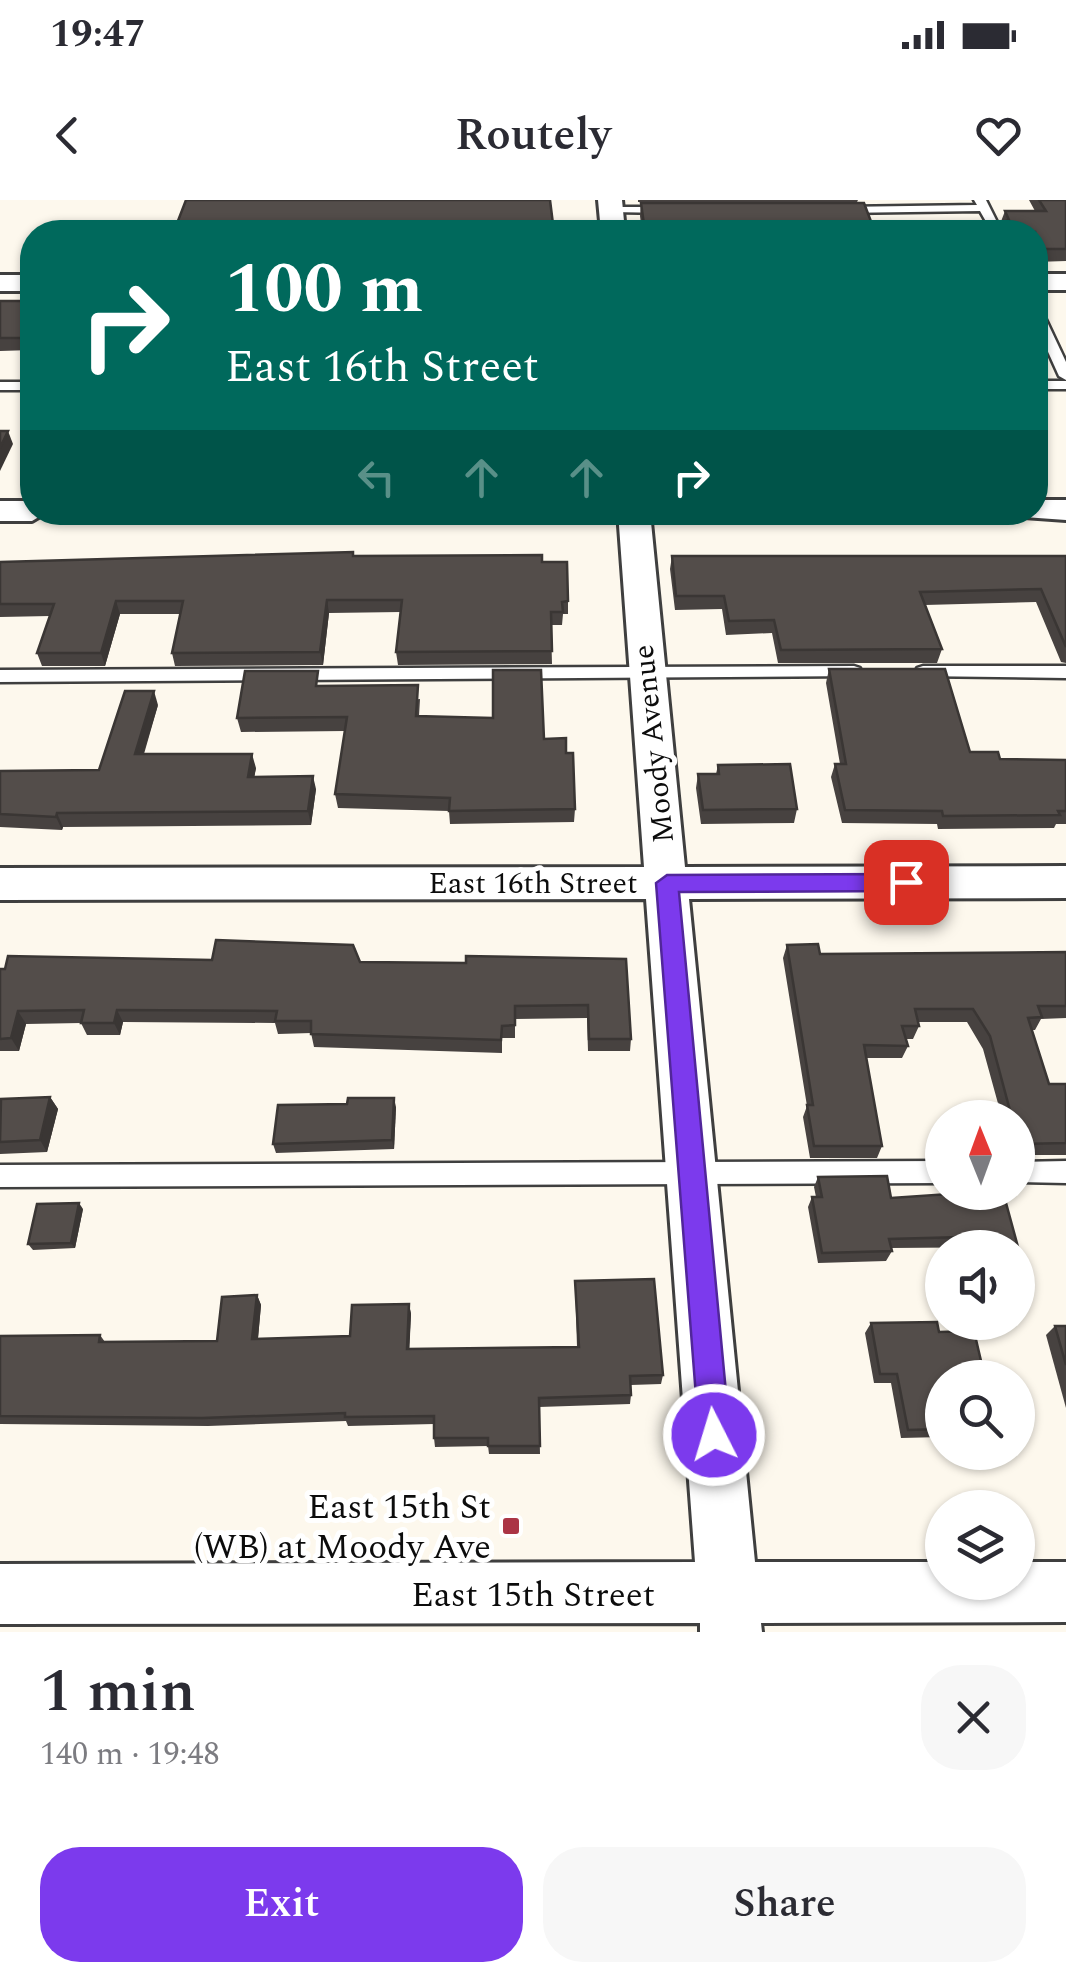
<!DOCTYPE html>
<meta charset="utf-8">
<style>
:root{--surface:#fff;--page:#f7f7f7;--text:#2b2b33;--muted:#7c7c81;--accent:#7c3aed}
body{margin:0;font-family:Spectral,serif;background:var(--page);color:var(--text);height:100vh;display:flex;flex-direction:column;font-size:38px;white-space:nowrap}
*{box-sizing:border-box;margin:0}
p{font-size:32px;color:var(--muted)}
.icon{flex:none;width:55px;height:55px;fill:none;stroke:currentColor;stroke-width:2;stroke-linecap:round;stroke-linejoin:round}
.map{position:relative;height:1432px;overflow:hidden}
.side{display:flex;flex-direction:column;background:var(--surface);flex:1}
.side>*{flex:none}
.top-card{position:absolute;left:20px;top:20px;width:1028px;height:305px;border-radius:40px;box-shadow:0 2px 8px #0004;background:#00695c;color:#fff;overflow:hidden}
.needle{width:65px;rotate:359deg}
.buttons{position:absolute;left:925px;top:900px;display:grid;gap:20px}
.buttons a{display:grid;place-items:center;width:110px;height:110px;border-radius:50%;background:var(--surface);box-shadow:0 2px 8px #0004;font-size:50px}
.pin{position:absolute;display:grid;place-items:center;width:85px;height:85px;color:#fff;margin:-42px;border-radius:20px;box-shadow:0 5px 15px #0006}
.me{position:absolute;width:110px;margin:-55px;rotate:355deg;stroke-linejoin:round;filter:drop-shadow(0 0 8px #0008)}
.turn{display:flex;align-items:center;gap:35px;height:210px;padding:0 40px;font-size:45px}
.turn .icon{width:130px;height:130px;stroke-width:2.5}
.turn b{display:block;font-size:70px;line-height:85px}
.lanes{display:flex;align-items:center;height:95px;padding:0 40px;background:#0003;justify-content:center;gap:50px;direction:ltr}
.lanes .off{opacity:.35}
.round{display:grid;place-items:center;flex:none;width:105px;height:105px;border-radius:40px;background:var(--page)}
.overview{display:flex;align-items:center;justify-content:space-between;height:170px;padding:0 40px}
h1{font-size:60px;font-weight:600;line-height:75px}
.cta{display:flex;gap:20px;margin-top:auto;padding:20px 40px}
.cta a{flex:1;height:115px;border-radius:40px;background:var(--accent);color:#fff;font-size:40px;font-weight:600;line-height:115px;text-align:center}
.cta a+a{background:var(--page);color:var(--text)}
.status{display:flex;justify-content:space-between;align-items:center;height:70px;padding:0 50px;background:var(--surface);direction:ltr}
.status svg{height:28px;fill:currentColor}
header{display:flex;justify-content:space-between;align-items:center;height:130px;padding:0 40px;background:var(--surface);font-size:45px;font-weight:600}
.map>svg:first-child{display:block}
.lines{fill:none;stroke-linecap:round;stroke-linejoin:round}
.service-casing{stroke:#3f3f3f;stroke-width:5}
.minor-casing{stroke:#3f3f3f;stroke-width:6}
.service{fill:#fff;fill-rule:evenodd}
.minor{fill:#fff;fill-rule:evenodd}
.wall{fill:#474240}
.shaded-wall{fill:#3a3634}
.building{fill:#534d4a;stroke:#3a3634;stroke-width:2.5}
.route{fill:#7c3aed;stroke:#51269a;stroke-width:2.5}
.poi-dot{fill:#ab3545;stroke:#fff;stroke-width:4}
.labels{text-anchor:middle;stroke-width:10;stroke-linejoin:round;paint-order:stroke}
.street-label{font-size:30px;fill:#0c0c0c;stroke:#fff}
.near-poi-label{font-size:35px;fill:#0c0c0c;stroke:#fff;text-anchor:end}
.near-street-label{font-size:35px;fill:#0c0c0c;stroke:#fff}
</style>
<div class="status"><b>19:47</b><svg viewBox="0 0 49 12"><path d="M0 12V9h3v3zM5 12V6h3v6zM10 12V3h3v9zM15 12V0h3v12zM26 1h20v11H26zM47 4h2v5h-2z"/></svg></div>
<header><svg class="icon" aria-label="back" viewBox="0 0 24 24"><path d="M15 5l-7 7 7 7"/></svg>Routely<svg class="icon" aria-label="heart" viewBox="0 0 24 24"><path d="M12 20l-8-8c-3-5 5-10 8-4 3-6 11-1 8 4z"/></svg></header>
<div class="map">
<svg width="1066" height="1432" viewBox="0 0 1066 1432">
<rect width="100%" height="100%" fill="#fdf8ed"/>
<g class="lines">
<defs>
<g id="service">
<path d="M974,0H986L1002,32H992L980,11L841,13L835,10L841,7L977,5Z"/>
<path d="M607,7H667L673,10L667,13L611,12L607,11Z"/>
<path d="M1035,105L1041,109L1066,162V180L1059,176L1035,123Z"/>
<rect x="1035" y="181" width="31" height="8"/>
<rect x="0" y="182" width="32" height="8"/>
<path d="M854,466L860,468V476L0,482V470Z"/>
<path d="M923,466H1066V478L917,476V468Z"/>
<path d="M942,961V983L0,987V965Z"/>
<path d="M1066,961V983L1018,982V962Z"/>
</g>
<g id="minor">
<path d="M598,0H622L625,32H601Z"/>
<rect x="1035" y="74" width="31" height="16"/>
<rect x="0" y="75" width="32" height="16"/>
<path d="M1035,300H1066V320L1024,317L1021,312H1035Z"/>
<path d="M0,301H32V312H47L32,321H0Z"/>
<path d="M618,312H650L685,667L1066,666V698L689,699L755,1362H942V1382H1018V1362H1066V1422L761,1423L762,1432H700V1423L0,1424V1364L695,1362L646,699L0,700V668L644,667Z"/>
</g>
</defs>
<use href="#service" class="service-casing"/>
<use href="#minor" class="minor-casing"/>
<use href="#service" class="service"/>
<use href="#minor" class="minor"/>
</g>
<g class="wall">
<path d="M638,0H858L857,2H638Z"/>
<path d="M1029,0H1066V61L1035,62V32H997L1005,11H1035Z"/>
<path d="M641,3L875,32H642L640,16Z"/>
<path d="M176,26L554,32H178Z"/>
<path d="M0,101H32V150L0,151Z"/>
<path d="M354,356L542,362L568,401V414H563L562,425H551L552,464L398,465L396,452L401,412L329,413L323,465L175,466L172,453L180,414H120L105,466H42L37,453L50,416L0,417V362Z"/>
<path d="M672,356H1066V463L1061,462L1036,402L925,405L942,449L937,463H778L772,433L726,435L722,409L675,410L670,369Z"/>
<path d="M829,469L970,552L1000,559L1066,560V624H1056L1054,628L938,629L937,624L842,623L831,577L835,564H840L826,483Z"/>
<path d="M420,499L419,516L544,539L566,553L575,609L574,622L450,624L449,611L338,608L335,594L345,531L241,532L237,518Z"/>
<path d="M158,505L144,554L256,568L254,577L316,589L311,625L63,627L62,630L0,627V571L99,570Z"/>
<path d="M718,565L797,609L794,623L701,624L696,588L698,574H716Z"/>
<path d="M787,745L820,754L1066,752V818L1041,819L1035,830H1032L1049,884H1066V955H1018V918H1002L983,849L967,822H918L919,826L913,839H906L908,846L902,858H866L882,946L877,958H810L803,917L807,906L783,758Z"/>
<path d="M626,759L631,839L630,851H588L587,818L515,819V838H502V853L314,847L311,833L278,834L275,823L123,822L120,835H87L81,823L26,824L19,851H0V769L360,762L466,763Z"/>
<path d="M50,897L58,909L47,952L0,954V902Z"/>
<path d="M396,907L394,949L276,953L273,944Z"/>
<path d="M818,977L1018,1047L891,1048L892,1051L886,1061L818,1063L808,1007L812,997H816L814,987Z"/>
<path d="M83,1009L75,1048L33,1050L28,1044Z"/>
<path d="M575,1081L663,1175L661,1184L631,1185V1195L630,1204L539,1207L540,1254H489L488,1246L435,1247L434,1238V1224L348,1226L346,1221L208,1226L0,1224V1136L100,1135L105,1142L217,1141L257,1095L261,1105L258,1139L350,1136L409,1104L411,1114L409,1149L577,1147Z"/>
<path d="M871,1123L939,1132L942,1178V1237L901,1238L891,1183H874L865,1133Z"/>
<path d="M1055,1126H1066V1208L1046,1135Z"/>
</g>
<g class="shaded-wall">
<path d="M8,231L13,244L0,271V248Z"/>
<path d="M327,400L329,413L323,465L320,452Z"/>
<path d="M116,401L120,414L105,466L101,453Z"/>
<path d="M154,491L158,505L139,568L135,554Z"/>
<path d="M252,554L256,568L252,590L248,577Z"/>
<path d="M313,576L316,589L311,625L308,611Z"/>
<path d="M57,613L63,627L62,630L56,617Z"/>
<path d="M117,810L123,822L120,835L114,823Z"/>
<path d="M18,811L26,824L19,851L11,838Z"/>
<path d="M50,897L58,909L47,952L40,940Z"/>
<path d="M394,898L396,907L394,949L392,940Z"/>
<path d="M79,1003L83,1009L75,1048L71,1043Z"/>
<path d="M257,1095L261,1105L257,1148L252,1139Z"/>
<path d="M409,1104L411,1114L409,1158L407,1149Z"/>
</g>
<g class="building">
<path d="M186,0H550L554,32H233L235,27L176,26Z"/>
<path d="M1039,0H1066V49H1035V32H1005L1000,23L1009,20L1005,11H1046Z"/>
<path d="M641,3H864L875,32H645Z"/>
<rect x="0" y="101" width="32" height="37"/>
<path d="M0,231H8L0,248Z"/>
<path d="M353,352V356L542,355V362H567L568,401L562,402L563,412H551L552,451L396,452L402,400H327L320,452L172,453L183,401H116L101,453H37L54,404H0V362Z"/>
<path d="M672,356H1066V447L1041,389L920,392L942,449L781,450L774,420L729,421L724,396H676Z"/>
<path d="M829,469H945L970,552H998L1000,559L1066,560V611H1058L1060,615L943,616L942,611L845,610L835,564H846Z"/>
<path d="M493,470H541L544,539L566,538V553H573L575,609L449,611L450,598L335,594L347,517L237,518L245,471H318L316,486L418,485L416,516L493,518Z"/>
<path d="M125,491H154L135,554H252L248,577L313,576L308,611L57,613L56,617L0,614V571L99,570Z"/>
<path d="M790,564L797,609L703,610L698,574H719L718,565Z"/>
<path d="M216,740L353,745L360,762L466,763V756L626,759L631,839H589L588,805L515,806V825L502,826L501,840L311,834V821H275L277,811L117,810L114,823H81L84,810L18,811L11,838L0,839V769H5L8,756L212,760Z"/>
<path d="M818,744L820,754L1066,752V806H1038L1042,817L1028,818L1049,884H1066V943L1020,944L1018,936V918H1012L990,836L973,809H915L919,826H902L908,846L864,845L882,946H814L807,905H813L787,745Z"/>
<path d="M50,897L40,940L0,942L1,899Z"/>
<path d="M348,898H394L392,940L273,944L278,905L347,904Z"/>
<path d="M887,976L891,998L979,992H1003L1018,1047L964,1048L962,1037L889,1039L892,1051L822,1053L812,997H822L818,977Z"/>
<path d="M79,1003L71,1043L28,1044L37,1004Z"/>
<path d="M654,1079L663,1175L630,1176L631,1195L539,1198L540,1246H488V1238H434V1216L345,1217V1213L202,1218L0,1216V1136L100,1135L99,1142L217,1141L222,1097L257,1095L252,1139L350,1136L352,1105L409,1104L407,1149L579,1147L575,1081Z"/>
<path d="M937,1122L939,1132L974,1131L985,1178H942V1229L908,1230L897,1174H880L871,1123Z"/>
<path d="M1055,1126H1066V1165Z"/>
</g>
<path class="route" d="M906,674L917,682L906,691L679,692L730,1235L725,1246L714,1250L704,1246L699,1235L656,683L667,675Z"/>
<rect class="poi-dot" x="501" y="1316" width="20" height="20" rx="5"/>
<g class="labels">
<g class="street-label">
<text transform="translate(653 544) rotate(-96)" y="10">Moody Avenue</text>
<text x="533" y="693">East 16th Street</text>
</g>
<g class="near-poi-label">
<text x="491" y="1318">East 15th St<tspan x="491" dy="40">(WB) at Moody Ave</tspan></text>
</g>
<g class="near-street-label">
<text x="533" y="1406">East 15th Street</text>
</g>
</g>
</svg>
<div class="buttons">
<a><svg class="needle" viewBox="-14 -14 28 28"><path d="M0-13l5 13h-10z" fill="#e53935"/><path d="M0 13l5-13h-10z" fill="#7c7c81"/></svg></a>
<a><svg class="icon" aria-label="sound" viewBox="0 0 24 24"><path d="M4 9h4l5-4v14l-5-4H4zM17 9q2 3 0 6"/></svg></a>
<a><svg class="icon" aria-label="search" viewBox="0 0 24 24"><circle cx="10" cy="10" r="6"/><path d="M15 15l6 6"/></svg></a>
<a><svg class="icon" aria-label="layers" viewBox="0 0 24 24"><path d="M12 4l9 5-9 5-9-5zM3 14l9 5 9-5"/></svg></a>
</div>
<div class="pin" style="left:906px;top:682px;background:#d93025"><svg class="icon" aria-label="arrive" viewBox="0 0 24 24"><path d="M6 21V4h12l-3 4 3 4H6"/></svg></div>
<svg class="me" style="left:714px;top:1235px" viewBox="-20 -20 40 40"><circle r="17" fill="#7c3aed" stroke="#fff" stroke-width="3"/><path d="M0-11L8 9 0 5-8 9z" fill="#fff"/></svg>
<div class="top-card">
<div class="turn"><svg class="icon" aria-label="right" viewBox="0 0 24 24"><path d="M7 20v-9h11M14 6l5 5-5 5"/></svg><div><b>100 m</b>East 16th Street</div></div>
<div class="lanes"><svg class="icon off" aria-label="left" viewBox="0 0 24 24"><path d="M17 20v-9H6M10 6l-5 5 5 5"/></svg><svg class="icon off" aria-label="ahead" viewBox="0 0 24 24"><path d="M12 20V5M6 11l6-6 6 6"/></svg><svg class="icon off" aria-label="ahead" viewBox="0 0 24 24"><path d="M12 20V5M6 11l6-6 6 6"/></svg><svg class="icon" aria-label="right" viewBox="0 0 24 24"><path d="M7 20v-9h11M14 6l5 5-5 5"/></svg></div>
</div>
</div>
<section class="side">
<div class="overview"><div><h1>1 min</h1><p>140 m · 19:48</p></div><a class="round"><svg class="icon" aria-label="close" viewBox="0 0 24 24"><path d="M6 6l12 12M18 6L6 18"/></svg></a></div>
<div class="cta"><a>Exit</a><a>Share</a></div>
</section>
